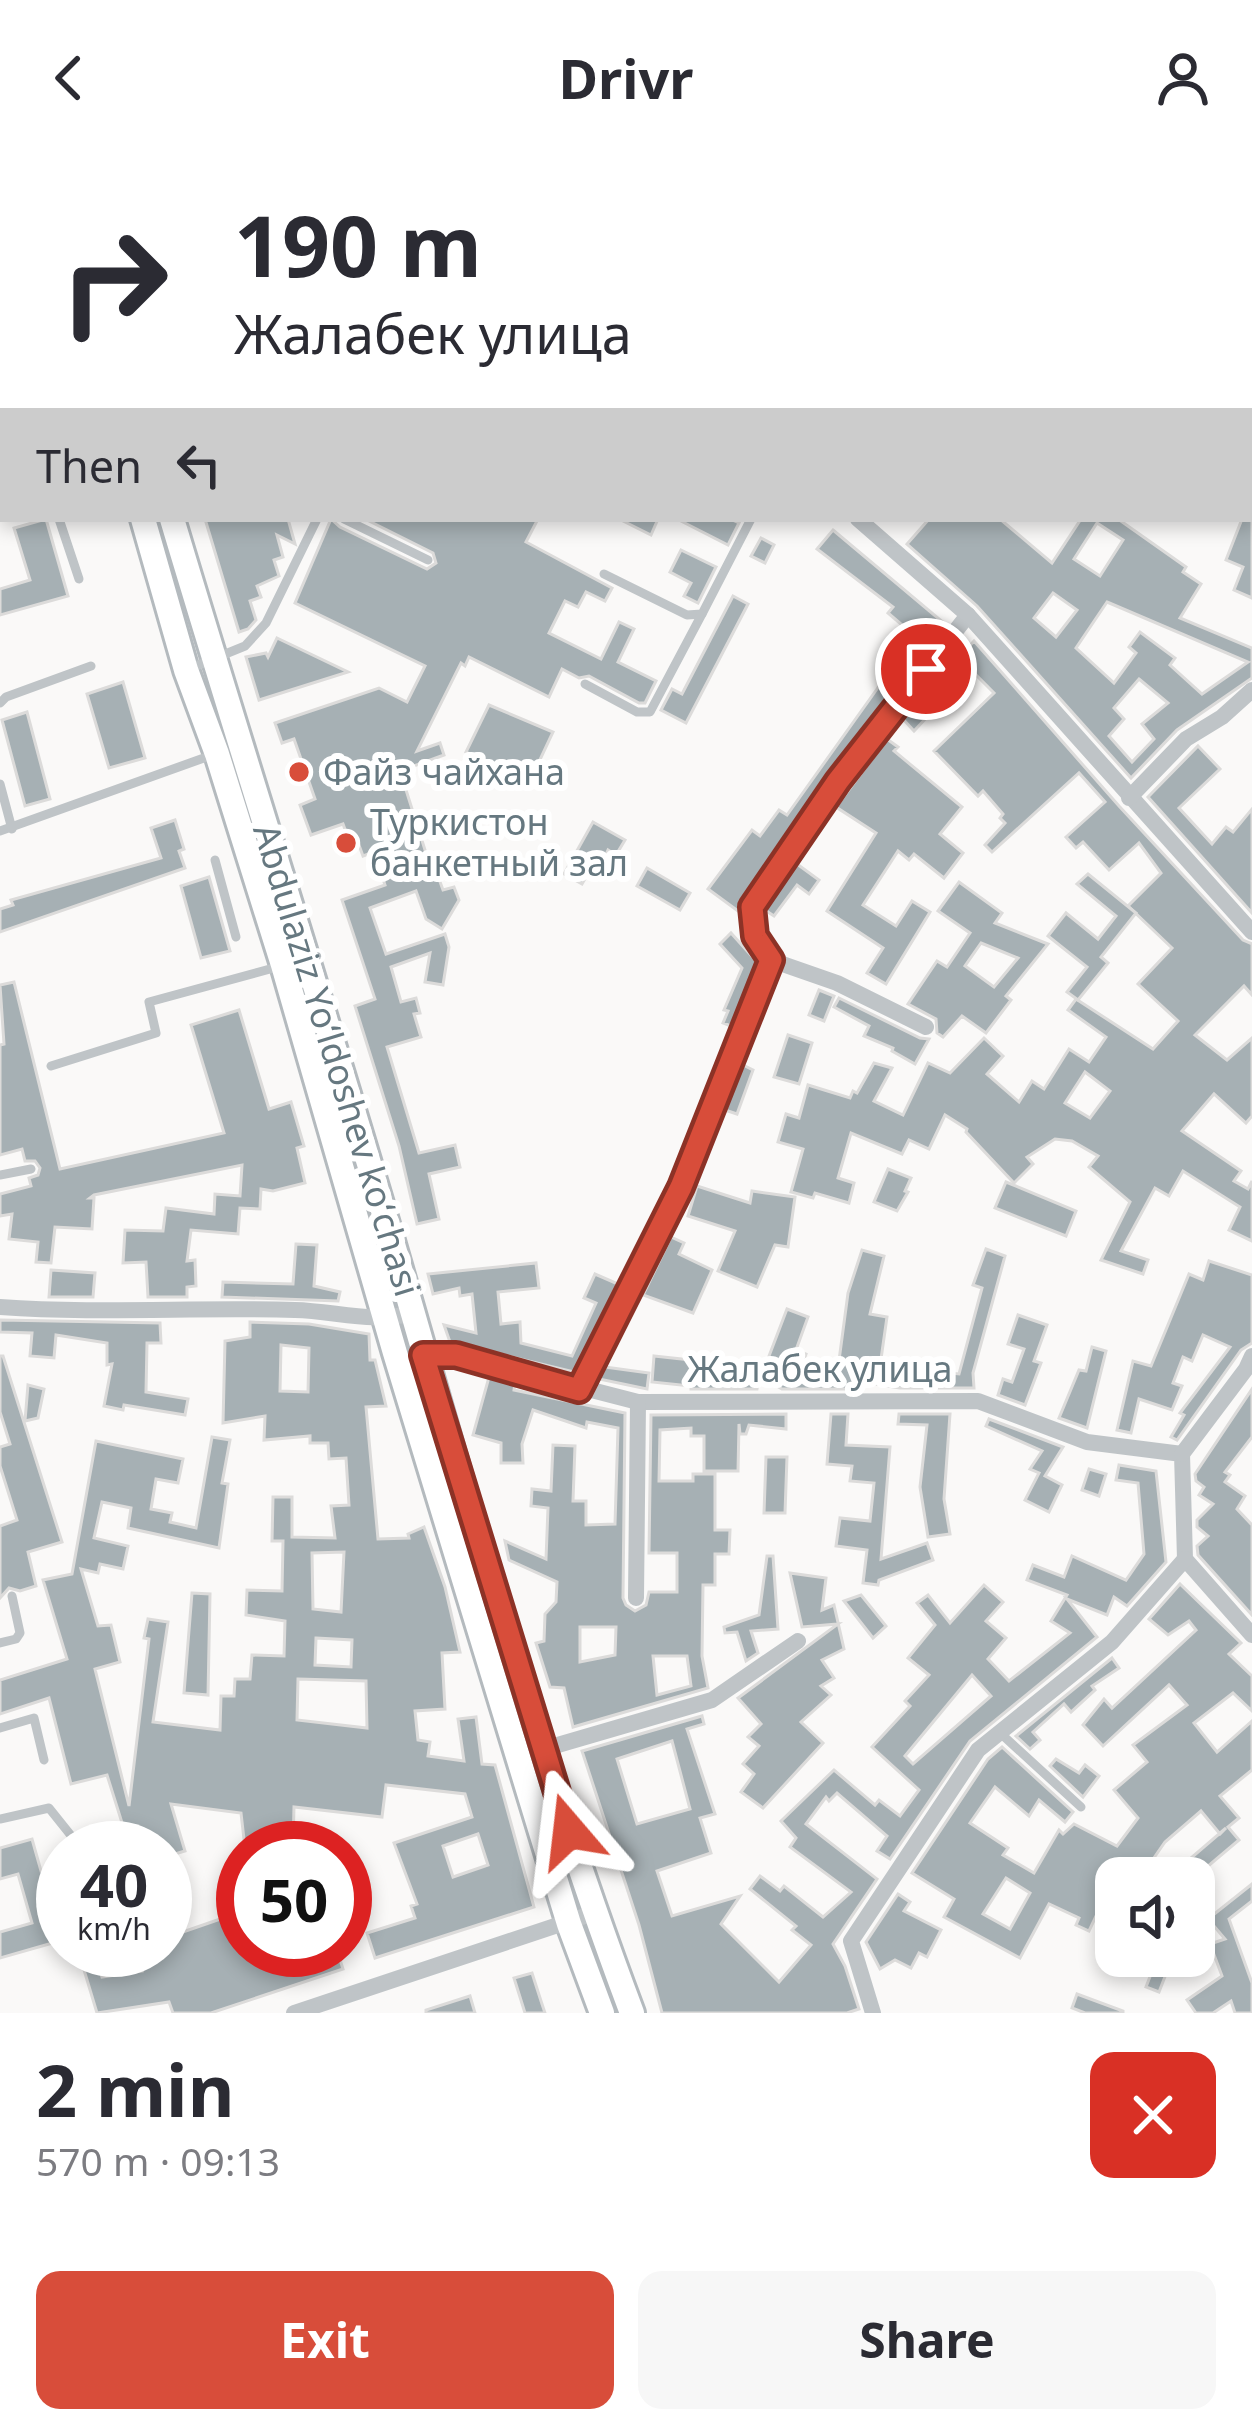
<!DOCTYPE html>
<meta charset="utf-8">
<style>
:root{--surface:#fff;--page:#f7f7f7;--text:#2b2b33;--muted:#7c7c81;--accent:#d84d3a}
body{margin:0;font-family:"Noto Sans",sans-serif;background:var(--page);color:var(--text);height:100vh;display:flex;flex-direction:column;font-size:45px;white-space:nowrap}
*{box-sizing:border-box;margin:0}
p{font-size:39px;color:var(--muted)}
.icon{flex:none;width:66px;height:66px;fill:none;stroke:currentColor;stroke-width:2;stroke-linecap:round;stroke-linejoin:round}
.map{position:relative;height:1857px;overflow:hidden}
.sheet{display:flex;flex-direction:column;background:var(--surface);flex:1}
.sheet>*{flex:none}
.banner{position:absolute;left:0px;top:0px;width:1254px;height:366px;box-shadow:0 6px 18px #0003;background:#fff;color:var(--text);overflow:hidden}
.controls{position:absolute;left:1095px;top:1701px;display:grid;gap:24px}
.controls a{display:grid;place-items:center;width:120px;height:120px;border-radius:24px;background:var(--surface);box-shadow:0 6px 18px #0003;font-size:60px}
.speed{position:absolute;left:36px;top:1665px;display:flex;gap:24px;font-size:60px;font-weight:700;text-align:center}
.speed>*{display:grid;place-content:center;width:156px;height:156px;border-radius:50%;background:var(--surface);box-shadow:0 6px 18px #0003;line-height:1}
.speed small{font-size:30px;font-weight:400}
.speed .limit{border:18px solid #d22;background:#fff;color:#111}
.pin{position:absolute;display:grid;place-items:center;width:102px;height:102px;color:#fff;margin:-51px;border:6px solid #fff;border-radius:50%;box-shadow:0 3px 12px #0007}
.me{position:absolute;width:132px;margin:-66px;rotate:343deg;stroke-linejoin:round;filter:drop-shadow(0 0 9px #0008)}
.turn{display:flex;align-items:center;gap:42px;height:252px;padding:0 36px;font-size:54px}
.turn .icon{width:156px;height:156px;stroke-width:2.5}
.turn b{display:block;font-size:84px;line-height:102px}
.then{display:flex;align-items:center;height:114px;padding:0 36px;background:#0003;gap:24px;font-size:45px}
.round{display:grid;place-items:center;flex:none;width:126px;height:126px;border-radius:24px;background:var(--page)}
.headline{display:flex;align-items:center;justify-content:space-between;height:204px;padding:0 36px}
h1{font-size:72px;font-weight:700;line-height:90px}
.cta{display:flex;gap:24px;margin-top:auto;padding:24px 36px}
.cta a{flex:1;height:138px;border-radius:24px;background:var(--accent);color:#fff;font-size:48px;font-weight:700;line-height:138px;text-align:center}
.cta a+a{background:var(--page);color:var(--text)}
header{display:flex;justify-content:space-between;align-items:center;height:156px;padding:0 36px;background:var(--surface);font-size:54px;font-weight:700}
.map>svg:first-child{display:block}
.green{fill:#daded7}
.building{fill:#a6b0b4;stroke:#dcdbda;stroke-width:3;fill-rule:evenodd}
.lines{fill:none;stroke-linecap:round;stroke-linejoin:round}
.secondary-casing{stroke:#b4babe;stroke-width:30}
.service{stroke:#bfc4c7;stroke-width:9}
.minor{stroke:#bfc4c7;stroke-width:16}
.secondary{stroke:#fff;stroke-width:24}
.route-casing{stroke:#8c3226;stroke-width:30}
.route{stroke:#d84d3a;stroke-width:21}
.poi-dot{fill:#d84d3a;stroke:#fff;stroke-width:4.5}
.labels{text-anchor:middle;stroke-width:12;stroke-linejoin:round;paint-order:stroke}
.poi-label{font-size:36px;fill:#667880;stroke:#fff;text-anchor:start}
.street-label{font-size:36px;fill:#667880;stroke:#fff}
</style>
<header><svg class="icon" aria-label="back" viewBox="0 0 24 24"><path d="M15 5l-7 7 7 7"/></svg>Drivr<svg class="icon" aria-label="person" viewBox="0 0 24 24"><circle cx="12" cy="8" r="4"/><path d="M4 21q1-7 8-7t8 7"/></svg></header>
<div class="map">
<svg width="1252" height="1857" viewBox="0 0 1252 1857">
<rect width="100%" height="100%" fill="#faf9f8"/>
<path class="green" d="M734,0H1252L1251,230V3H732Z"/>
<g class="building">
<path d="M1251,341L1252,340V442L1234,434L1243,411L1226,404L1242,363H1251Z"/>
<path d="M46,363L68,440L0,459V433L30,424L14,372Z"/>
<path d="M205,363H288L295,388L277,379L283,401L274,404L279,420L257,430L261,441L250,445L256,464L248,473L239,476Z"/>
<path d="M331,363L340,371L427,413L436,407L433,397L365,363H538L526,386L612,432L605,445L586,436L578,451L565,445L549,477L601,503L619,466L634,473L618,506L656,525L645,547H639L589,520L579,522L562,513L549,541L469,501L465,510L461,507L417,595L440,587L444,599L400,615L431,713L435,712L443,734L454,731L459,744L442,773L426,763L416,735L370,752L386,798L445,778L449,791L443,829L425,826L430,797L391,811L401,846L416,842L420,857L414,858L421,881L387,891L419,997L455,989L460,1011L429,1018L439,1063L417,1068L399,990L355,850L375,843L342,744L385,729L374,696L363,700L356,681L349,684L343,668L311,679L300,649L315,643L294,583L282,587L275,567L379,532L407,546L425,510L295,447Z"/>
<path d="M619,363H658L651,379Z"/>
<path d="M677,363H730L739,367L728,389Z"/>
<path d="M929,363H1000L1052,407L1081,363H1118L1186,411L1183,416L1201,428L1180,462L1252,492V522L1177,574L1131,622L977,450L907,388ZM1097,367L1123,384L1100,420L1074,403ZM1053,437L1077,454L1056,481L1034,462ZM1107,446L1248,506L1202,538L1170,509L1175,502L1140,476L1129,491L1136,497L1114,527L1076,492ZM1139,523L1168,547L1142,568L1154,583L1132,606L1109,580L1124,563L1114,552Z"/>
<path d="M833,374L945,468L910,513L890,497L908,474L888,457L893,451L817,393Z"/>
<path d="M761,382L774,389L765,407L751,400Z"/>
<path d="M681,394L716,411L698,447L684,440L691,427L670,416Z"/>
<path d="M733,440L748,448L686,567L661,554L672,533L682,538Z"/>
<path d="M277,482L348,516L259,544L246,501L266,497L268,501Z"/>
<path d="M974,485L1119,650L1243,784L1252,788V839L1244,830L1195,879L1227,904L1252,882V960L1246,967L1214,938L1182,975L1241,1015L1234,1025L1248,1033L1252,1025V1085L1229,1074L1240,1051L1183,1015L1169,1040L1155,1032L1121,1095L1148,1104L1143,1118L1101,1104L1130,1046L1089,1011L1098,1000L1072,985L1055,983L1027,1001L1033,1008L1014,1027L966,976L967,973L945,959L929,993L909,984L902,998L851,977L838,1022L854,1027L849,1047L815,1037L813,1042L791,1036L803,993L778,986L786,958L799,962L808,929L850,942L853,935L857,937L874,907L892,912L874,945L903,959L928,907L950,917L984,882L1003,900L987,918L1019,946L1032,925L1044,933L1069,893L1089,906L1106,881L1068,854L1076,843L1153,893L1178,865L1138,828L1172,792L1128,750L1161,717L1139,687L1109,714L1083,686L1076,692L1066,681L1105,646L1079,617L992,696L985,689L1005,667L1000,662L1003,658L983,635L978,640L934,595L994,537L971,514L914,575L903,563ZM1085,916L1110,935L1090,962L1065,947Z"/>
<path d="M123,526L145,602L109,612L87,538Z"/>
<path d="M882,526L893,534L827,618L741,744L738,755L708,733L752,674L760,680L779,654L787,659Z"/>
<path d="M489,549L553,576L529,627L466,596Z"/>
<path d="M27,556L50,643L25,650L2,564Z"/>
<path d="M887,583L898,591L894,595L962,651L940,678L963,697L944,722L914,698L909,704L898,695L863,749L896,770L912,745L930,756L886,828L867,817L883,792L827,755L876,677L836,651Z"/>
<path d="M1198,590L1220,613L1179,652L1212,688L1226,671L1233,676L1252,653V757L1148,641Z"/>
<path d="M175,664L184,693L179,695L185,712L0,776V753L13,749L11,744L161,702L151,672Z"/>
<path d="M593,666L625,684L616,699L608,694L605,701L599,698L582,728L564,718Z"/>
<path d="M797,708L819,724L809,738L797,729L774,760L765,754Z"/>
<path d="M647,712L690,737L680,754L637,730Z"/>
<path d="M1088,718L1136,757L1101,801L1108,807L1078,844L1067,836L1087,811L1048,780L1066,757L1098,783L1116,760L1077,728Z"/>
<path d="M209,721L230,795L201,802L181,730Z"/>
<path d="M959,726L1002,757L995,767L1048,788L1006,840L1011,844L986,877L962,860L943,881L937,877L936,863L908,848L937,805L947,811L970,777L938,755ZM981,787L1018,802L994,831L965,810Z"/>
<path d="M731,777L757,806L731,870L723,867L728,855L724,854L742,812L720,788Z"/>
<path d="M14,826L60,1013L224,977L191,869L239,854L269,953L291,946L304,990L297,992L305,1027L273,1035L261,1033L260,1053L240,1052L238,1078L191,1074L187,1105L195,1104L196,1130L187,1131V1141H148L146,1106L123,1107L125,1074L163,1075L166,1052L214,1058L215,1038L240,1040L242,1009L94,1039L90,1042H94L92,1073L55,1071L51,1107L36,1106L38,1086L9,1083L12,1058L0,1060V1038L31,1030L29,1022L38,1019L40,1012L35,1005H25L22,993L0,999V889L4,888L0,829Z"/>
<path d="M819,834L834,840L824,865L809,859Z"/>
<path d="M839,842L920,882L929,883L915,908L892,895L893,892L864,880L869,870L834,851Z"/>
<path d="M788,879L812,887L799,928L774,921Z"/>
<path d="M743,909L753,914L737,958L725,954Z"/>
<path d="M888,1013L911,1022L905,1035L908,1036L897,1055L874,1046Z"/>
<path d="M1006,1026L1076,1055L1066,1080L995,1052Z"/>
<path d="M697,1030L750,1047L752,1035L795,1041L788,1091L775,1089L757,1131L718,1115L735,1075L688,1060Z"/>
<path d="M671,1081L684,1087L679,1098L712,1114L693,1157L643,1139Z"/>
<path d="M296,1088L317,1089L314,1130L340,1136L338,1145L222,1141L223,1126L293,1128Z"/>
<path d="M986,1093L1005,1100L973,1217L974,1232H900L856,1225L855,1233H782L761,1221L787,1153L808,1161L796,1194L806,1198L799,1218H833V1213L838,1212L848,1137L862,1094L884,1100L870,1158L887,1161L880,1210L959,1218L982,1132L973,1129Z"/>
<path d="M1209,1105L1252,1119V1187L1241,1194L1177,1284L1171,1281L1184,1259L1180,1257L1230,1191L1203,1179L1192,1205L1183,1201L1173,1227L1182,1230L1172,1254L1139,1243L1131,1277L1117,1274L1133,1205L1151,1210L1189,1118L1203,1124Z"/>
<path d="M536,1107L539,1132L498,1136L501,1168L520,1166L521,1187L572,1200L596,1147L584,1142L595,1118L618,1128L574,1216L450,1186L444,1169L476,1177L472,1138L460,1140L459,1132L433,1138L428,1118Z"/>
<path d="M51,1114L95,1117L93,1141H49Z"/>
<path d="M1018,1159L1047,1169L1034,1205L1041,1207L1025,1249L998,1239L1003,1223L1012,1226L1024,1193L1008,1188Z"/>
<path d="M0,1164L160,1167L161,1187H147L146,1236L188,1243L185,1259L124,1249L123,1254L104,1250L112,1208L107,1209V1187L56,1179L54,1202L30,1200L32,1177L0,1176Z"/>
<path d="M250,1166L309,1168L369,1178L370,1204H375L386,1250L366,1251L378,1383L409,1382L408,1378L424,1371L445,1431L460,1496L442,1497L445,1553L415,1555L418,1584L430,1586L428,1600L464,1605L458,1563L476,1561L482,1608L495,1609L534,1751L375,1802L367,1777L415,1762L411,1750L417,1748L394,1687L472,1661L465,1638L386,1629L382,1661L294,1651L293,1688L264,1692H245L241,1657L171,1648L185,1695L165,1701V1692H130L123,1670L127,1669L123,1670L107,1619L71,1628L49,1542L0,1558V1524L67,1503L43,1424L72,1418L96,1285L183,1303L178,1327L156,1323L151,1353L172,1357L170,1366L196,1372L212,1281L230,1284L222,1327L228,1328L219,1392L128,1372L131,1352L102,1346L94,1382L128,1390L123,1413L100,1408L98,1417L81,1413L98,1470L111,1469L120,1506L95,1513L129,1650L149,1483L144,1482L148,1463L168,1466L153,1566L220,1574L221,1540H234L235,1523H250L252,1499L284,1500L285,1465L246,1459L247,1434L282,1435L283,1385H272L273,1341H292V1381L335,1382L331,1350L349,1349L346,1302L329,1303L328,1287H310V1280L264,1284L265,1260L223,1267L225,1185L250,1181ZM281,1189L309,1192L308,1236L280,1235ZM344,1396L341,1456L313,1453L312,1397ZM316,1482L352,1484L351,1511L315,1509ZM298,1523L366,1525L367,1572L297,1564ZM478,1678L488,1709L453,1721L443,1690Z"/>
<path d="M1092,1191L1106,1195L1087,1272L1059,1262L1079,1214L1086,1215Z"/>
<path d="M0,1200H3L62,1386L28,1396L36,1430L20,1435L9,1432L0,1442V1370L17,1364L0,1310V1291L10,1288L0,1256Z"/>
<path d="M654,1200L728,1208V1205L761,1212L757,1233H691V1230L652,1226Z"/>
<path d="M605,1211L649,1217L647,1233L599,1223Z"/>
<path d="M489,1221L515,1227L514,1234L625,1257L623,1442L626,1449L635,1455L646,1449L649,1436H677V1397H649L651,1259L786,1258V1273L749,1269L746,1278H740L739,1268L738,1315H704V1280H691V1272L660,1274L659,1325H693V1318H715V1374H730L729,1398H715V1429H703L702,1500L708,1532L573,1571L564,1532L550,1531L536,1487L544,1485L545,1458L556,1446L557,1426L509,1404L505,1385L546,1403L548,1352L531,1350L532,1333L551,1335L553,1289L575,1290L573,1345H586V1369L615,1368L618,1272L587,1266L586,1272L533,1254L522,1288L523,1307H501V1287L473,1279ZM580,1471H616L615,1499L580,1506ZM653,1500H687L691,1530L657,1539Z"/>
<path d="M28,1229L44,1233L38,1262L25,1265Z"/>
<path d="M1252,1233V1281L1225,1316L1230,1319L1225,1326L1245,1340L1237,1353L1252,1369V1459L1198,1399L1197,1390L1208,1380L1197,1371V1364L1213,1348L1199,1339L1204,1331L1196,1325L1195,1318Z"/>
<path d="M831,1258H848L846,1289L890,1291L881,1403L927,1387L933,1404L879,1424L878,1429L863,1427L867,1394L836,1390L840,1362L870,1365L874,1327L850,1325L852,1310L827,1308Z"/>
<path d="M899,1258H950L944,1343L950,1378L928,1381L920,1331L927,1269L898,1268Z"/>
<path d="M989,1263L1063,1291L1045,1320L1062,1329L1049,1356L1025,1344L1039,1317L1030,1313L1042,1295L986,1270Z"/>
<path d="M766,1301H787L785,1357H764Z"/>
<path d="M1119,1309L1156,1315L1166,1406L1127,1450L1114,1441L1107,1459L1067,1443L1097,1481L970,1585L890,1703L877,1695L887,1680L837,1637L829,1645L826,1641L806,1668L877,1723L833,1788L845,1810L859,1853L847,1857H662L639,1769L582,1595L702,1560L704,1568L687,1573L715,1658L700,1662L711,1697L657,1715L672,1760L740,1740L721,1768L779,1826L811,1789L792,1774L796,1770L750,1733L760,1720L780,1735L784,1730L823,1761L851,1736L790,1691L796,1682L781,1665L834,1614L875,1649L879,1644L900,1660L919,1634L872,1591L910,1550L905,1545L929,1519L908,1502L935,1469L917,1447L928,1439L950,1467L984,1429L1003,1446L986,1465L1006,1482L988,1503L1009,1525L1070,1477L1051,1465L1067,1439L1027,1424L1033,1409L1064,1421L1072,1400L1126,1424L1144,1398L1138,1327L1116,1324ZM972,1519L991,1540L913,1608L905,1600ZM672,1585L690,1653L637,1668L617,1603Z"/>
<path d="M1089,1313L1106,1318L1099,1340L1082,1334Z"/>
<path d="M767,1400H773L778,1473L751,1475L758,1497L746,1505L737,1476L725,1477L724,1471L759,1459Z"/>
<path d="M790,1417L826,1422L822,1454L834,1449L844,1493L822,1504L834,1522L821,1530L831,1539L801,1566L823,1587L763,1652L741,1636L754,1618L743,1608L759,1590L748,1581L761,1568L738,1542L838,1468L802,1471Z"/>
<path d="M1180,1428L1241,1487L1229,1498L1252,1520V1555L1233,1537L1194,1567L1217,1596L1252,1565V1614L1220,1640L1239,1662L1228,1671L1239,1684L1194,1722H1116V1766L1097,1758L1089,1775L1076,1769L1079,1762L1049,1748L1020,1802L944,1761L954,1743L912,1717L988,1603L1002,1591L1073,1656L1065,1666L1039,1644L1029,1660L995,1631L970,1667L1008,1692L1003,1699L1034,1717L1059,1674L1063,1678L1074,1668L1117,1690L1138,1662L1114,1634L1147,1606L1133,1589L1187,1549L1169,1529L1103,1590L1083,1569L1104,1543L1112,1552L1196,1474L1189,1465L1168,1479L1149,1463ZM1201,1655L1220,1678L1226,1672L1169,1721L1149,1709L1165,1686ZM1006,1722L1030,1737L1010,1773L983,1758Z"/>
<path d="M192,1437L210,1438L208,1539L184,1537Z"/>
<path d="M861,1439L886,1470L873,1482L844,1445Z"/>
<path d="M1112,1502L1119,1512L1092,1530L1095,1534L1071,1556L1064,1548L1033,1576L1040,1584L1030,1593L1016,1580Z"/>
<path d="M1056,1603L1079,1617L1085,1609L1099,1620L1083,1641L1050,1610Z"/>
<path d="M32,1683L41,1715L52,1712L60,1736L63,1735V1784L0,1802V1776L32,1767L18,1718L0,1723V1692Z"/>
<path d="M1252,1728V1745L1229,1763L1252,1827V1857H1235L1231,1845L1213,1857H1196L1187,1844L1222,1820L1210,1788L1225,1783L1208,1763Z"/>
<path d="M898,1738L910,1746L904,1755L941,1774L927,1801L919,1797L911,1812L895,1804L880,1813L866,1786Z"/>
<path d="M168,1751L177,1778L229,1760L241,1794H337L343,1813L211,1857H173L169,1846L97,1857L78,1794H94L102,1821L142,1815L136,1794H165V1752Z"/>
<path d="M1158,1800H1173L1159,1836L1146,1831Z"/>
<path d="M532,1817L541,1845L545,1857H525L514,1822Z"/>
<path d="M1077,1838L1123,1855V1857H1085L1072,1852Z"/>
<path d="M470,1840L475,1857H426V1854Z"/>
</g>
<g class="lines">
<defs>
<g id="secondary">
<path d="M31,0L32,3"/>
<path d="M61,0L62,3"/>
<path d="M143,363L186,514L217,598L283,809L395,1197L569,1768L602,1857"/>
<path d="M172,363C244,604 321,843 392,1085C467,1343 537,1605 632,1857"/>
</g>
</defs>
<use href="#secondary" class="secondary-casing"/>
<g class="service">
<path d="M0,134L3,130"/>
<path d="M0,143L3,154"/>
<path d="M0,354L3,353"/>
<path d="M59,363L79,423"/>
<path d="M344,363L428,404"/>
<path d="M604,418L687,459L702,458L751,363"/>
<path d="M191,512L245,490L266,467L317,363"/>
<path d="M585,528L637,556H650L702,458"/>
<path d="M0,547L6,541L91,510"/>
<path d="M0,628L12,673"/>
<path d="M0,675L215,598"/>
<path d="M215,704L236,781"/>
<path d="M51,910L156,877L149,846L281,810"/>
<path d="M0,1019L31,1013"/>
<path d="M0,1487L16,1483L20,1477L12,1440"/>
<path d="M0,1572L34,1562L44,1604"/>
<path d="M998,1575L1081,1651"/>
<path d="M0,1663L49,1652L81,1692"/>
<path d="M111,1794L114,1803"/>
</g>
<g class="minor">
<path d="M552,0L554,3"/>
<path d="M317,3L318,0"/>
<path d="M858,363L968,459L1252,776"/>
<path d="M1129,642L1186,583L1222,561L1252,534"/>
<path d="M771,804L837,827L926,871"/>
<path d="M0,1151C99,1158 196,1151 295,1154C336,1155 373,1168 413,1157"/>
<path d="M419,1198L456,1199L638,1246L978,1245L1087,1286L1182,1298L1185,1403L1252,1479"/>
<path d="M579,1234L681,1031L771,804L755,780L752,751L838,625L968,459"/>
<path d="M1182,1298L1246,1213L1252,1200"/>
<path d="M636,1442L638,1246"/>
<path d="M544,1593L712,1544L798,1485"/>
<path d="M294,1857L594,1757"/>
<path d="M873,1857L851,1785L978,1594L1112,1486L1185,1403"/>
</g>
<use href="#secondary" class="secondary"/>
</g>
<g class="lines">
<defs>
<path id="route" d="M569,1675L423,1199H456L579,1234L681,1031L771,804L755,780L752,751L838,625L926,513"/>
</defs>
<use href="#route" class="route-casing"/>
<use href="#route" class="route"/>
</g>
<g class="poi-dot">
<circle cx="299" cy="616" r="12"/>
<circle cx="346" cy="687" r="12"/>
</g>
<g class="labels">
<g class="poi-label">
<text x="323" y="629">Файз чайхана</text>
<text x="370" y="679">Туркистон<tspan x="370" dy="41">банкетный зал</tspan></text>
</g>
<g class="street-label">
<text transform="translate(337 904) rotate(73)" y="13">Abdulaziz Yoʻldoshev koʻchasi</text>
<text x="820" y="1226">Жалабек улица</text>
</g>
</g>
</svg>
<div class="controls">
<a><svg class="icon" aria-label="sound" viewBox="0 0 24 24"><path d="M4 9h4l5-4v14l-5-4H4zM17 9q2 3 0 6"/></svg></a>
</div>
<div class="speed"><div>40<small>km/h</small></div><div class="limit">50</div></div>
<div class="pin" style="left:926px;top:513px;background:#d93025"><svg class="icon" aria-label="arrive" viewBox="0 0 24 24"><path d="M6 21V4h12l-3 4 3 4H6"/></svg></div>
<svg class="me" style="left:569px;top:1675px" viewBox="-20 -20 40 40"><path d="M0-17L14 15 0 8-14 15z" fill="#d84d3a" stroke="#fff" stroke-width="4"/></svg>
<div class="banner">
<div class="turn"><svg class="icon" aria-label="right" viewBox="0 0 24 24"><path d="M7 20v-9h11M14 6l5 5-5 5"/></svg><div><b>190 m</b>Жалабек улица</div></div>
<div class="then">Then<svg class="icon" aria-label="left" viewBox="0 0 24 24"><path d="M17 20v-9H6M10 6l-5 5 5 5"/></svg></div>
</div>
</div>
<section class="sheet">
<div class="headline"><div><h1>2 min</h1><p>570 m · 09:13</p></div><a class="round" style="background:#d93025;color:#fff"><svg class="icon" aria-label="close" viewBox="0 0 24 24"><path d="M6 6l12 12M18 6L6 18"/></svg></a></div>
<div class="cta"><a>Exit</a><a>Share</a></div>
</section>
